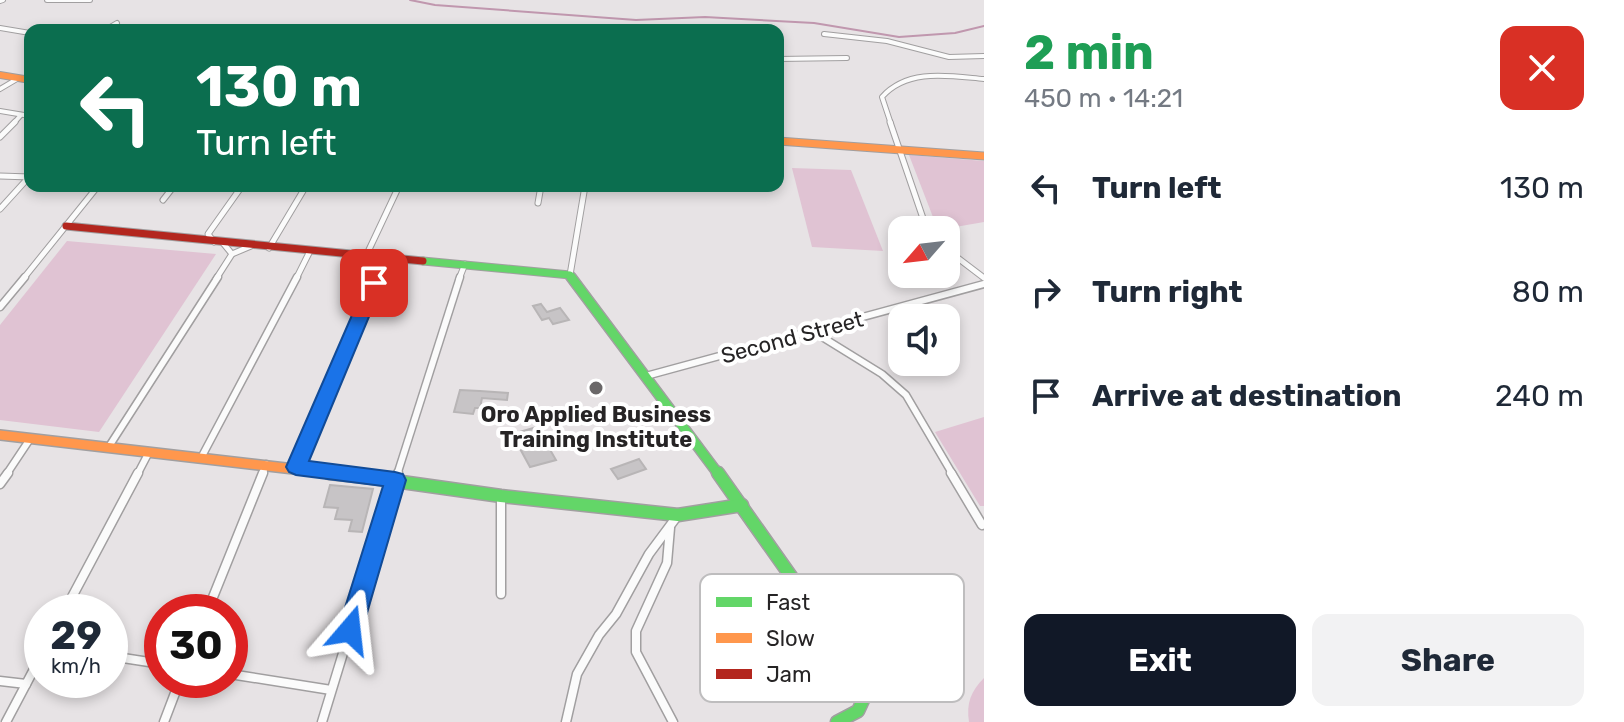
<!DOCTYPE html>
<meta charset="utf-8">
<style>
:root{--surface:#fff;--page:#f2f2f3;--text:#1f2937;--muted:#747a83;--accent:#111827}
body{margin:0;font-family:Rubik,sans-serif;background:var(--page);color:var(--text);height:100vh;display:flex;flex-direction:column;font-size:30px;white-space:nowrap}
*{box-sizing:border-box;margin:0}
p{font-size:26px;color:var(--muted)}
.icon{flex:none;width:44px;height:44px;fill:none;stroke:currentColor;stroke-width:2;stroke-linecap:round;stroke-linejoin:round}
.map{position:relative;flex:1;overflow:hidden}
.panel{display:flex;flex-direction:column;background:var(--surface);width:640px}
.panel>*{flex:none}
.hud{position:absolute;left:24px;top:24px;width:760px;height:168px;border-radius:16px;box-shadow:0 4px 12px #0003;background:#0b6e4f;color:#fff;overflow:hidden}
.needle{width:52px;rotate:242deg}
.tools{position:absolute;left:888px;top:216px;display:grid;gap:16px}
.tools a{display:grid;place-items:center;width:72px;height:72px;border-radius:16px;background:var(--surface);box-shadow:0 4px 12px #0003;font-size:40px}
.speed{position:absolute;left:24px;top:594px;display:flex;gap:16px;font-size:40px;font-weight:700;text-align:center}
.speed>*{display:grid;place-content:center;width:104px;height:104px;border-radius:50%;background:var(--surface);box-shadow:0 4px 12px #0003;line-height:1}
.speed small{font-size:20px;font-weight:400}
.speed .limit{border:12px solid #d22;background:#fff;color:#111}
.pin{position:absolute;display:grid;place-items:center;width:68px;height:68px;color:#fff;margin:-34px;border-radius:16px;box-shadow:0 4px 12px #0006}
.me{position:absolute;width:88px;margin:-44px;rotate:17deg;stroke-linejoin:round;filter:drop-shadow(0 0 6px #0008)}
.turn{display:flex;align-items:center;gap:28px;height:168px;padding:0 40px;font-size:36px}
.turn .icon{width:104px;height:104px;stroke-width:2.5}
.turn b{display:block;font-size:56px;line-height:68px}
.round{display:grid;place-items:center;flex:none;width:84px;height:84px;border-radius:16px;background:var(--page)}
.headline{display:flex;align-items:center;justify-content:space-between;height:136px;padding:0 40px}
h1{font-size:48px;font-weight:700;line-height:60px;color:#1e9e55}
.button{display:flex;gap:16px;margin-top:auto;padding:16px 40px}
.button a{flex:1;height:92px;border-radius:16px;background:var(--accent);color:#fff;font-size:32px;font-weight:700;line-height:92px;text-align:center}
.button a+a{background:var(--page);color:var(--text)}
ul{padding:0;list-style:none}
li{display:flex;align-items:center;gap:24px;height:104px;padding:0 40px}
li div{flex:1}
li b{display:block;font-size:30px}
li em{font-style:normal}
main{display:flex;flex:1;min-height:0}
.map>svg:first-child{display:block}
.green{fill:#e0c3d3}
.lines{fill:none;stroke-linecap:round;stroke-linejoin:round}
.stream{stroke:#c097ae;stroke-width:2}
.building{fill:#c7c4c6;stroke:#b8b5b6;stroke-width:2}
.street-far3-casing{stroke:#a19fa0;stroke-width:6}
.street-far2-casing{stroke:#a19fa0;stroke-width:7}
.street-far1-casing{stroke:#a19fa0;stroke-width:9}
.street-casing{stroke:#a19fa0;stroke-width:11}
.fast-far2-casing{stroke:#a19fa0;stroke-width:9}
.fast-far1-casing{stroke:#a19fa0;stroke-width:12}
.fast-casing{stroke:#a19fa0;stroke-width:15}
.slow-far3-casing{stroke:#a19fa0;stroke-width:8}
.slow-far2-casing{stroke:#a19fa0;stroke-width:9}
.slow-far1-casing{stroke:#a19fa0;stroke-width:12}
.slow-casing{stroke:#a19fa0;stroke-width:15}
.jam-casing{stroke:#a19fa0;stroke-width:9}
.street-far3{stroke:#fbfbfb;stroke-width:4}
.street-far2{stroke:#fbfbfb;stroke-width:5}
.street-far1{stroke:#fbfbfb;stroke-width:6}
.street{stroke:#fbfbfb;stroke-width:8}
.fast-far2{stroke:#63d668;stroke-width:7}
.fast-far1{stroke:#63d668;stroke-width:9}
.fast{stroke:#63d668;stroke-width:12}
.slow-far3{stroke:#ff974d;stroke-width:6}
.slow-far2{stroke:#ff974d;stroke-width:7}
.slow-far1{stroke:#ff974d;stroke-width:9}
.slow{stroke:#ff974d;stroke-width:12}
.jam{stroke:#b3261e;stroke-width:7}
.route{fill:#1a73e8;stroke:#114b97;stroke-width:2}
.poi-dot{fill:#6a6768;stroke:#fff;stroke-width:3}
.labels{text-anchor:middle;stroke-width:8;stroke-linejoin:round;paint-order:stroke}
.street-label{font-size:22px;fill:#262425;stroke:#fff}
.poi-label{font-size:22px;font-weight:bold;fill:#262425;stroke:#fff}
.key{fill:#fff;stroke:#bebdbe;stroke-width:2}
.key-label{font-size:22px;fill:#262425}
</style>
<main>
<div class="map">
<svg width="984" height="722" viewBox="0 0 984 722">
<rect width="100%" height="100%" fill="#e7e3e5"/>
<g class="green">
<path d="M909,155L984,161V222L938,230Z"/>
<path d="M792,168L851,170L883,251L812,247Z"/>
<path d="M67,241L216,254L99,432L0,420V325Z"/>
<path d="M984,417V506H980L935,432Z"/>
<path d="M984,678V722H969C966,703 971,691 984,678Z"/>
</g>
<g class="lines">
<path class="stream" d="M410,0L435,5L636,20L705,17L814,23L899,37L955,33L984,26"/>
</g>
<g class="building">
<path d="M541,304L547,312L560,308L569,320L553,324L549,318L542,320L533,306Z"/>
<path d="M460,390L480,391L508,393L507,400L482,398L480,408H475L473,414L454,412Z"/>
<path d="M537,427L556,460L530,467L512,434Z"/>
<path d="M639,459L646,469L618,479L611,469Z"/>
<path d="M330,485L373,489L362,532L349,531L352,520L335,519L338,508L324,507Z"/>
</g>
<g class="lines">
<defs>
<g id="street-far3">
<path d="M47,0H90"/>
<path d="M0,1L3,0"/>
<path d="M0,28L30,33"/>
<path d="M105,30L117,23"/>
<path d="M824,34L887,41L949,57L984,56"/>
<path d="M778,59L847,58"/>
<path d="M0,89L17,79"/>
<path d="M0,111L30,116"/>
<path d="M13,124L21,115"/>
<path d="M891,124L882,97C908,68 949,76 984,79"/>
</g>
<g id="street-far2">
<path d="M890,122L927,230"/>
<path d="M0,137L15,122"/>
<path d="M0,176L30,177"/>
<path d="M163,200L174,186"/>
<path d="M538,203L541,186"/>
<path d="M0,209L30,176"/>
<path d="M214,242L208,234L242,186"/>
<path d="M269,248L306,186"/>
<path d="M946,249L984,278"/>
<path d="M232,254L251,246"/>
<path d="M366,256L399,186"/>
<path d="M570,275L585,186"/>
<path d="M23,279L98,186"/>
<path d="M216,279L232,254L223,243"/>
<path d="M296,279L310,251"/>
<path d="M377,279L386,257"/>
<path d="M459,279L465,264"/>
</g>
<g id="street-far1">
<path d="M0,307L25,277"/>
<path d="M814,332L882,374L906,395L953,475"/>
<path d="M646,376L984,284"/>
<path d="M108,448L218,277"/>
<path d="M201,458L297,277"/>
<path d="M296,467L378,277"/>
<path d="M6,475L30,439"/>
<path d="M137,475L148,454"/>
<path d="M262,475L266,464"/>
<path d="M397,475L460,277"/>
</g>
<g id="street">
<path d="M951,473L982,525"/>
<path d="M0,484L8,473"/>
<path d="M501,496V594"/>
<path d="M670,528L667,563L636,631V652L673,722"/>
<path d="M64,612L138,473"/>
<path d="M207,612L263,473"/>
<path d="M110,656L162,664"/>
<path d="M230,674L331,690"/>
<path d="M0,681L26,684"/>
<path d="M6,722L42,654"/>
<path d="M164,722L180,680"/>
<path d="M322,722L398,473"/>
<path d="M566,722L577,674L599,635L616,614L649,554L678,515"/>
</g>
<path id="fast-far2" d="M423,261L570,275L573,279"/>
<path id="fast-far1" d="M571,277L719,475"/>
<g id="fast">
<path d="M718,473L869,687L858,711L837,722"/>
<path d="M366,477L501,496L678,515L742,505"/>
</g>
<path id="slow-far3" d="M0,75L30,80"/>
<path id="slow-far2" d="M778,141L984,156"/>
<path id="slow-far1" d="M0,435L346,475"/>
<path id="slow" d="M329,473L366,477"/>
<path id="jam" d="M66,226L423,261"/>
</defs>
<use href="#street-far3" class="street-far3-casing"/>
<use href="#street-far2" class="street-far2-casing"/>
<use href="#street-far1" class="street-far1-casing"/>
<use href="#street" class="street-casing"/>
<use href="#fast-far2" class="fast-far2-casing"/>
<use href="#fast-far1" class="fast-far1-casing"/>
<use href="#fast" class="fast-casing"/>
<use href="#slow-far3" class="slow-far3-casing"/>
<use href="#slow-far2" class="slow-far2-casing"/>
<use href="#slow-far1" class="slow-far1-casing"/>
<use href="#slow" class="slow-casing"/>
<use href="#jam" class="jam-casing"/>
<use href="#street-far3" class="street-far3"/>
<use href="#street-far2" class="street-far2"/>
<use href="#street-far1" class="street-far1"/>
<use href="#street" class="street"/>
<use href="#fast-far2" class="fast-far2"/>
<use href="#fast-far1" class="fast-far1"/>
<use href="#fast" class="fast"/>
<use href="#slow-far3" class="slow-far3"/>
<use href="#slow-far2" class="slow-far2"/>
<use href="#slow-far1" class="slow-far1"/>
<use href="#slow" class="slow"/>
<use href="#jam" class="jam"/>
</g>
<path class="route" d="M374,278L383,283L309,461L395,472L403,474L406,480L362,630L358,637L350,640L341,637L338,630L383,486L296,475L289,472L286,467L366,283Z"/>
<circle class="poi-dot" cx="596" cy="388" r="8"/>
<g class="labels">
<g class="street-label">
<text transform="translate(792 337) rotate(-15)" y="8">Second Street</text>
</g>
<g class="poi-label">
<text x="596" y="422">Oro Applied Business<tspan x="596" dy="25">Training Institute</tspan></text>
</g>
</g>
<rect x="700" y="574" width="264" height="128" rx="12" class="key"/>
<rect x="716" y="597" width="36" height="10" fill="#63d668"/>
<rect x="716" y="633" width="36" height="10" fill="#ff974d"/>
<rect x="716" y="669" width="36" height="10" fill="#b3261e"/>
<g class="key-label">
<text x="766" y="610">Fast</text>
<text x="766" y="646">Slow</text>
<text x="766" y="682">Jam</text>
</g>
</svg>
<div class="tools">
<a><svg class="needle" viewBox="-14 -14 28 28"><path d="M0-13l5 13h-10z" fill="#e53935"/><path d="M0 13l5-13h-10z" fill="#747a83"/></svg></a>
<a><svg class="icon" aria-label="sound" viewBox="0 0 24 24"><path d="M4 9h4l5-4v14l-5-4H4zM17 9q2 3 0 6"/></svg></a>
</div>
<div class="speed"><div>29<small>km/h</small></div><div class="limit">30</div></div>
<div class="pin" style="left:374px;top:283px;background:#d93025"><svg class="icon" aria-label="arrive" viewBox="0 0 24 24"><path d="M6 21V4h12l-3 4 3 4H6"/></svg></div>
<svg class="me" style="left:350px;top:630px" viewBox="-20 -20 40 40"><path d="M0-17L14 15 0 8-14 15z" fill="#1a73e8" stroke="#fff" stroke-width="4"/></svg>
<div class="hud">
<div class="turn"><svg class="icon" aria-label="left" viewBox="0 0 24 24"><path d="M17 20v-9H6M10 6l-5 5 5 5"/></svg><div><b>130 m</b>Turn left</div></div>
</div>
</div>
<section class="panel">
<div class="headline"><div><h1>2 min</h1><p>450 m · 14:21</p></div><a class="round" style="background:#d93025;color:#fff"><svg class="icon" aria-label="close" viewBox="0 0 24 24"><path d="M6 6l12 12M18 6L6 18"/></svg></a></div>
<ul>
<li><svg class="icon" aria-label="left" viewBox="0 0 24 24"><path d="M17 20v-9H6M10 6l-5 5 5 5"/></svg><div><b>Turn left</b></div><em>130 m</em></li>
<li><svg class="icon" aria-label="right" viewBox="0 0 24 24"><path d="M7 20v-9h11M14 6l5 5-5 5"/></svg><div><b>Turn right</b></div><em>80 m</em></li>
<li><svg class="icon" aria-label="arrive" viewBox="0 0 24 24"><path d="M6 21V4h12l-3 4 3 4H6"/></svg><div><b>Arrive at destination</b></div><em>240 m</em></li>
</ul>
<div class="button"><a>Exit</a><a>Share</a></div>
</section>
</main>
